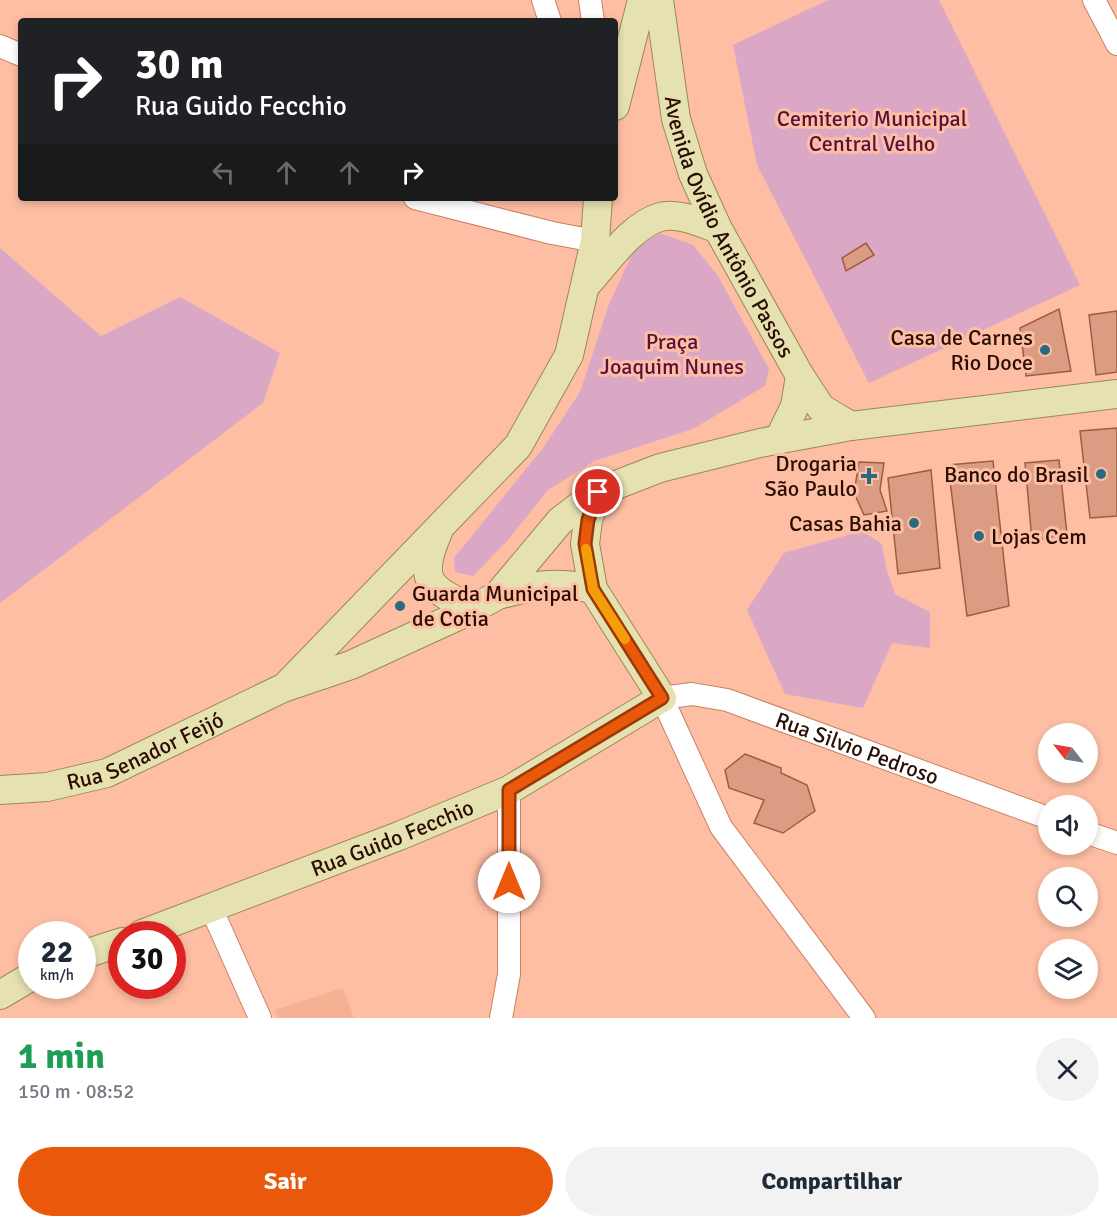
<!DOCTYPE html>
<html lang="pt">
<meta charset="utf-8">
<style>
:root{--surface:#fff;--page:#f2f2f3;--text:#1f2937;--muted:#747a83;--accent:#ea580c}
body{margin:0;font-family:Signika,sans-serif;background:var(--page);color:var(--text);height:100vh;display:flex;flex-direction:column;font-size:22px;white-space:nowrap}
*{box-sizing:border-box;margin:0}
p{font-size:20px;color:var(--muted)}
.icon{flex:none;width:33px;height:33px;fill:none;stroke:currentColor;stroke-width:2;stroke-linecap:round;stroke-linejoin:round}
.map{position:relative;height:1018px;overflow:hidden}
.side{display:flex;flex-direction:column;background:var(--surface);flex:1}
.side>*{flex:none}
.top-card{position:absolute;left:18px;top:18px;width:600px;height:183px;border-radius:6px;box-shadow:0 3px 9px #0003;background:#202124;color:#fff;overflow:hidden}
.needle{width:39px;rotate:301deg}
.controls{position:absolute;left:1038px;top:723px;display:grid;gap:12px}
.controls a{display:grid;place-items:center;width:60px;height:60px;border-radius:50%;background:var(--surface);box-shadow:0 3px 9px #0003;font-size:30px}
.speed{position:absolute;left:18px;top:921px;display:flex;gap:12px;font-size:30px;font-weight:700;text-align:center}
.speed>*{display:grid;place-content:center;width:78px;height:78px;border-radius:50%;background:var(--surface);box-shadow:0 3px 9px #0003;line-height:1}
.speed small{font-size:15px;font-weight:400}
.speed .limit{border:9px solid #d22;background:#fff;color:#111}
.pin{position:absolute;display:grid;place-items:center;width:51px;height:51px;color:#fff;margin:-26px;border:3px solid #fff;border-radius:50%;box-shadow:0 2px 6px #0007}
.me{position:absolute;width:66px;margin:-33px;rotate:0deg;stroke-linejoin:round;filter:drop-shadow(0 0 4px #0008)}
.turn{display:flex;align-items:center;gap:21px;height:126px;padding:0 18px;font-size:27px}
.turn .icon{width:78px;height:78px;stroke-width:2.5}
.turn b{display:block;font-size:42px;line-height:51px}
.lanes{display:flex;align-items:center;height:57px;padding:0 18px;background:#0003;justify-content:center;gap:30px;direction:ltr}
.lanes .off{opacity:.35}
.round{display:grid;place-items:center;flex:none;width:63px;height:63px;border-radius:32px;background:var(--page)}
.headline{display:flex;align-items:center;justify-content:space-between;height:102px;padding:0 18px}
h1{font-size:36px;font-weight:700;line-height:45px;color:#1e9e55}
.action{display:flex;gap:12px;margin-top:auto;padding:12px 18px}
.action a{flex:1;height:69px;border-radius:36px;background:var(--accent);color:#fff;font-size:24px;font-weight:700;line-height:69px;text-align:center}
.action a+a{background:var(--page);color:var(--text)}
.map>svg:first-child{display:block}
.built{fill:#f6b194}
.green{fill:#daa8c5}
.building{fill:#da9d84;stroke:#a25c3d;stroke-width:1.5}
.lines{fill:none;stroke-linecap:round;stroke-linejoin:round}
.minor-casing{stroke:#cc8161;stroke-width:24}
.major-casing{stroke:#998a52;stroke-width:30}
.minor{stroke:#fff;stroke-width:22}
.major{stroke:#e6e1b1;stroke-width:28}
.route-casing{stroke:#983908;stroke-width:15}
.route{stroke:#ea580c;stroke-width:10}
.slow{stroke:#f59e0b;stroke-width:10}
.poi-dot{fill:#2a697e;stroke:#febea3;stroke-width:2}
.labels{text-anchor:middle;stroke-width:6;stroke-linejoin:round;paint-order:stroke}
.park-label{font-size:22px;fill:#551240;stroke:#febea3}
.street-label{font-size:22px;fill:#2a0e03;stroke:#febea3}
.poi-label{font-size:22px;fill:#2a0e03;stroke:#febea3;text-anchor:end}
</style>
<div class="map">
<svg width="1117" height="1018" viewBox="0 0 1117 1018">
<rect width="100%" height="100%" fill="#febea3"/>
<path class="built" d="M343,988L354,1018H278L275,1010Z"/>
<g class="green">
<path d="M828,0H939L1080,285L869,383L757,165L733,45Z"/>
<path d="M660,233L693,245L718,276L769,369L765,386L693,429L594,461L548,490L507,541L473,576L455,572L454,558L543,448L580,392L609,304L635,248Z"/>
<path d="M0,248L101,336L180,297L280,353L263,403L0,603Z"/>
<path d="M862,531L882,544L886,568L895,594L930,612V648L892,643L863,708L785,694L747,610L784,553Z"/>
</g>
<g class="building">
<path d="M866,243L874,255L846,271L842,258Z"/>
<path d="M1059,309L1071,371L1026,376L1020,328Z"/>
<path d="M1117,311V372L1096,375L1089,315Z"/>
<path d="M1117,428V516L1090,518L1080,431Z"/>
<path d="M1059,460L1067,534L1032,541L1025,463Z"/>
<path d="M993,461L1009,606L967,616L948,465Z"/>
<path d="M859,462L884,463L880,490L887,511L864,515L854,493Z"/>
<path d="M931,470L940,568L898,574L888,478Z"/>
<path d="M745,754L781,768V773L807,785L815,811L783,833L754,823L764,800L729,788L725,770Z"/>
</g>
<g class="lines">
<defs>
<g id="minor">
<path d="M543,0L550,21"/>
<path d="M590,0L593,21"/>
<path d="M1094,0L1117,44"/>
<path d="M0,46L21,55"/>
<path d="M415,198L552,233L595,241"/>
<path d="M1088,833L1117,843"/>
<path d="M212,910L260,1018"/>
<path d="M501,1018L509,974V790"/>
<path id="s1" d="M864,1018L721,827L662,698L692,694L727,700L1048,818"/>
</g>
<g id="major">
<path id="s2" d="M659,0L676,119L693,174L718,229L800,376L821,408L851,426"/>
<path d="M615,106L642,0"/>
<path d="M585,286C606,264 630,226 660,217C678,212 702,223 718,229"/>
<path d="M779,439L795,406L800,376"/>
<path d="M438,532C417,581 428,588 473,609"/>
<path d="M498,595C536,585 553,581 593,589"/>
<path d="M287,685L518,446L569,355L595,241L598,198"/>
<path id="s3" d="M0,790L47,787L107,773L283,688L351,665L473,609L498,595L560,521L598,492L660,468L760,443L851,426L1117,394"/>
<path id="s4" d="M142,934L399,836L509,790L662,698L593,589L585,544L588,520L598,492"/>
<path d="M82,955L122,942"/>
<path d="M0,995L32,976"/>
</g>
</defs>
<use href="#minor" class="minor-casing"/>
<use href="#major" class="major-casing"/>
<use href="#minor" class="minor"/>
<use href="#major" class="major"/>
</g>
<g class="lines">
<defs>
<path id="route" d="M509,882V790L662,698L593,589L585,544L588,520L598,492"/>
</defs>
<use href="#route" class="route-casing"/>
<use href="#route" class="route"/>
<path class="slow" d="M586,549L593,589L625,639"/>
</g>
<g class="poi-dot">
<circle cx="1045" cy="350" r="6"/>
<circle cx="1101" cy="474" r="6"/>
<path d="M866 467h6v6h6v6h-6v6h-6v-6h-6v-6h6z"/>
<circle cx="914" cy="523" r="6"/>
<circle cx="979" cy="536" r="6"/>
<circle cx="400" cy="606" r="6"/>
</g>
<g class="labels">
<g class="park-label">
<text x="872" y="126">Cemiterio Municipal<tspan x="872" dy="25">Central Velho</tspan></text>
<text x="672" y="349">Praça<tspan x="672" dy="25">Joaquim Nunes</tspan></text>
</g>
<g class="street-label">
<text dy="8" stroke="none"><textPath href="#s2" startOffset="240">Avenida Ovídio Antônio Passos</textPath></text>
<text dy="8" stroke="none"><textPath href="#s1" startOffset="585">Rua Silvio Pedroso</textPath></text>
<text dy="8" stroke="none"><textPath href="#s3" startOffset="152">Rua Senador Feijó</textPath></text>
<text dy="8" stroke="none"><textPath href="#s4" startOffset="268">Rua Guido Fecchio</textPath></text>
</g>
<g class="poi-label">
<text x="1033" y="345">Casa de Carnes<tspan x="1033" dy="25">Rio Doce</tspan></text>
<text x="857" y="471">Drogaria<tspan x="857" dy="25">São Paulo</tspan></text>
<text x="1089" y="482">Banco do Brasil</text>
<text x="902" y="531">Casas Bahia</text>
<text x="991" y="544" text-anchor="start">Lojas Cem</text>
<text x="412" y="601" text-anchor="start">Guarda Municipal<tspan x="412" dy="25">de Cotia</tspan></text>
</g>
</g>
</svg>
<div class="controls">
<a><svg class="needle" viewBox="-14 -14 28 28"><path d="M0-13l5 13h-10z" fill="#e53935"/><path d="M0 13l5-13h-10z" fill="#747a83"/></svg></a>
<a><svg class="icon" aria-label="sound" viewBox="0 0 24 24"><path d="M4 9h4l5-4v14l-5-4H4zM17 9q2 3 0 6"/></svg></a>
<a><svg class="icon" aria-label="search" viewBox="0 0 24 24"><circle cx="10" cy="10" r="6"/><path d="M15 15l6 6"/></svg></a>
<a><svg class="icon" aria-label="layers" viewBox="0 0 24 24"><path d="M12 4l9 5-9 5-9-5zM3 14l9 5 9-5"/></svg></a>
</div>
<div class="speed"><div>22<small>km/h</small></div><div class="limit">30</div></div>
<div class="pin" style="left:598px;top:492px;background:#d93025"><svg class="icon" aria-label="arrive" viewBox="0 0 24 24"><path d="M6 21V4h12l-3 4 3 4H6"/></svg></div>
<svg class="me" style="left:509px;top:882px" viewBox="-20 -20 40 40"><circle r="19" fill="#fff"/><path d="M0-13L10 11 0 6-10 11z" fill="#ea580c"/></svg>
<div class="top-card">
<div class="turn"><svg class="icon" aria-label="right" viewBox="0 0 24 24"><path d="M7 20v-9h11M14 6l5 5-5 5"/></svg><div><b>30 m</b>Rua Guido Fecchio</div></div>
<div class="lanes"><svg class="icon off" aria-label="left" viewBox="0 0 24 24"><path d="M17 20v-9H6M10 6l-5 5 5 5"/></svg><svg class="icon off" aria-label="ahead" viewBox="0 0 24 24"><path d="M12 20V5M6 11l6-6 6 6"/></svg><svg class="icon off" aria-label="ahead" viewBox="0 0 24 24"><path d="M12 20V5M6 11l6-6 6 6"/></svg><svg class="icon" aria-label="right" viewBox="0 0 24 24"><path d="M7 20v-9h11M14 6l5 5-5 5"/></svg></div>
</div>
</div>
<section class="side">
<div class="headline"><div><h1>1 min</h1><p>150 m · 08:52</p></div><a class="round"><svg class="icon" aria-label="close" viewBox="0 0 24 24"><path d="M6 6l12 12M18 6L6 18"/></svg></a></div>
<div class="action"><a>Sair</a><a>Compartilhar</a></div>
</section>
